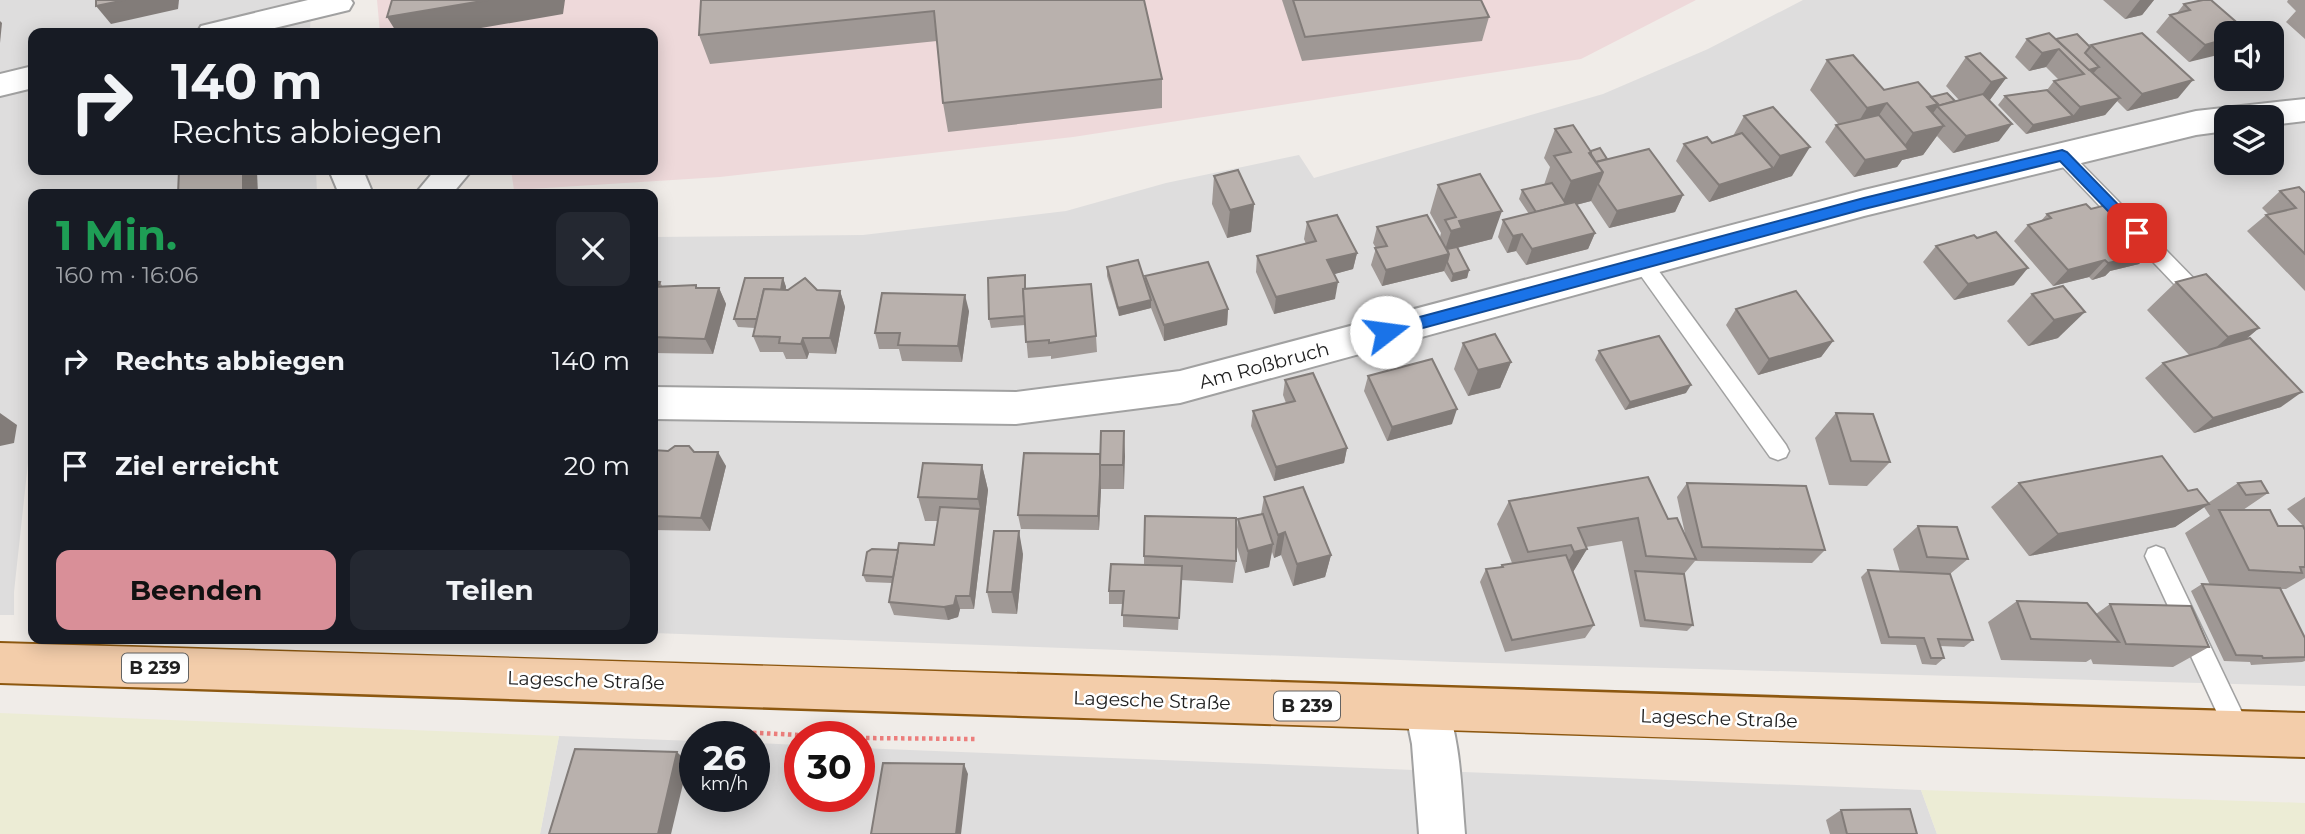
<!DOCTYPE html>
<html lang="de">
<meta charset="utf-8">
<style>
:root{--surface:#171b24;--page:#242831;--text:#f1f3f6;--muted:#9ea1a6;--accent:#d98f98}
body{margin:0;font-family:Montserrat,sans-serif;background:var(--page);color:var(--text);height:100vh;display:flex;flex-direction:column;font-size:26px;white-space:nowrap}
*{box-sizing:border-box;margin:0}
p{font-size:23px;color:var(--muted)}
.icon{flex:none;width:38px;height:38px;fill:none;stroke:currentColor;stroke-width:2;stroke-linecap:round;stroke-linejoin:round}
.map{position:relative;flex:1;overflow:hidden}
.sheet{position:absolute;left:28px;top:189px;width:630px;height:455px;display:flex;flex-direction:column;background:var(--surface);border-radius:14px;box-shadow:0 4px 18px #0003}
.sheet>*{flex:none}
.hud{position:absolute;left:28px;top:28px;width:630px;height:147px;border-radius:14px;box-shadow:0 4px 18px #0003;background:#171b24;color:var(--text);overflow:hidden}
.buttons{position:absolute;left:2214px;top:21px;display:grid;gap:14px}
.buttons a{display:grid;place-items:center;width:70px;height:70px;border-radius:14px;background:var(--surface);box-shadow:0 4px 18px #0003;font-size:35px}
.speed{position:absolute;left:679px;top:721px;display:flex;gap:14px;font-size:35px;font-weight:700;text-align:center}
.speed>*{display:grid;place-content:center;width:91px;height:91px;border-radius:50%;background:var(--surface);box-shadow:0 4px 18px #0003;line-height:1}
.speed small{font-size:18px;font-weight:400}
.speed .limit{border:10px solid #d22;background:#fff;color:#111}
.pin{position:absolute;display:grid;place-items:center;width:60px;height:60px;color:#fff;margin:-30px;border-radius:14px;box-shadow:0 4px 10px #0006}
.me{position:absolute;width:77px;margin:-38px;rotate:75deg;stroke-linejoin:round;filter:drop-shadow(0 0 5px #0008)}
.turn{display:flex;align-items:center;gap:24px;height:147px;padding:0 28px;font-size:32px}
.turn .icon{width:91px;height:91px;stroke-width:2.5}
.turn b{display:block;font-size:49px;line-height:60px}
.round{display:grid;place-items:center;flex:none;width:74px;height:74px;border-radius:14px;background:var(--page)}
.headline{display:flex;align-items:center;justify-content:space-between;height:119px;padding:0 28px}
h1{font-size:42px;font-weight:700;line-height:52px;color:#1e9e55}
.action{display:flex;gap:14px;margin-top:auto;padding:14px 28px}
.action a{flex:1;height:80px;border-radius:14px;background:var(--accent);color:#111;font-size:28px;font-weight:700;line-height:80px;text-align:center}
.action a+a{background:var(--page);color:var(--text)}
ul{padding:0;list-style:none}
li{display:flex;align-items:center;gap:21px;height:105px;padding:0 28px}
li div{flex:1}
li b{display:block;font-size:26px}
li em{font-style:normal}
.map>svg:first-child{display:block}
.residential{fill:#dedddd;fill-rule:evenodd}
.commercial{fill:#eed9da}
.farmland{fill:#ececd5}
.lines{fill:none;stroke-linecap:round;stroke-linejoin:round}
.lane-casing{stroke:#a1a1a1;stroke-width:3}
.street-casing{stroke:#a1a1a1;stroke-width:4}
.primary-casing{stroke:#8d5810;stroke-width:4}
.path{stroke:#ec7e7c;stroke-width:4.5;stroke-dasharray:3.5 3.5;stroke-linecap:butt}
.lane{fill:#fff;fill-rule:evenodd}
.street{fill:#fff;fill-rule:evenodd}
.primary{fill:#f3cdaa;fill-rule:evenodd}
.wall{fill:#9f9895}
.shaded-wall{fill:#827c79}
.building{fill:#b9b1ad;stroke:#827c79;stroke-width:2}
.route{fill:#1a73e8;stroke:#114b97;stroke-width:2}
.labels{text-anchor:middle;stroke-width:5;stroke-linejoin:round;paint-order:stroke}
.shield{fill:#fff;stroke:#636363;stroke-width:2}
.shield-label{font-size:18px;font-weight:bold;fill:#202020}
.street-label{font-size:19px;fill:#202020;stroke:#fff}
</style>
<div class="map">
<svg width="2305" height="834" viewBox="0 0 2305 834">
<rect width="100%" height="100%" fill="#f0ece8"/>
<g class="residential">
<path d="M0,0H311L310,33H33V170H316L317,194H33V417L14,592V615H0Z"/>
<path d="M1803,0H2305V686L1455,662L653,633V237L863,235L1066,211L1166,183L1299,155L1314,178L1603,94L1708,49ZM2226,33H2272V79H2226ZM2226,117H2272V163H2226Z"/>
<path d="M559,736L695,741V796H754V743L800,745V796H859V748L1921,790L1937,834H540Z"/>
</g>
<path class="commercial" d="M377,0H1696L1581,59L1073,137L720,177L514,190L511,170H653V33H380Z"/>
<g class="farmland">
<path d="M0,713L559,736L540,834H0Z"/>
<path d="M1921,790L2305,803V834H1937Z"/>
</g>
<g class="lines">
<defs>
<g id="lane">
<path d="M2062,148L2068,150L2209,294L2212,300L2209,306L2202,308L2195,306L2056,160L2053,155L2056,150Z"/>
<path d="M1643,257L1650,259L1786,445L1789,451L1786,457L1778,460L1770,457L1636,269L1633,264L1636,259Z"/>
<path d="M2156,546L2164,549L2248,725L2251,733L2248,741L2239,745L2230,741L2145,556L2148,549Z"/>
</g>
<g id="street">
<path d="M308,0H351L353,3L349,10L254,33H197L201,26Z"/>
<path d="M33,66V88L0,96V74Z"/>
<path d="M2305,99V121L2272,125V117H2226V131L2196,135L1864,216L1180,403L1016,424L653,419V387L1016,392L1180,371L1864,190L2196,111Z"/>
<path d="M329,170H363L373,194H339Z"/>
<path d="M435,170H472L452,194H415Z"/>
<path d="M1427,689L1443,695C1461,738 1461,788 1465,834H1419L1412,744L1405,710L1411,695Z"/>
</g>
<path id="primary" d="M0,643C768,664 1537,692 2305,713V757C1537,735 768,706 0,683Z"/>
</defs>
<use href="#lane" class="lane-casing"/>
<use href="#street" class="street-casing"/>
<use href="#primary" class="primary-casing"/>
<g class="path">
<path d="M718,731L841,737"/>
<path d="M859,738L977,739"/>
</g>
<use href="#lane" class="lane"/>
<use href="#street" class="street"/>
<use href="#primary" class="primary"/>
</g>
<g class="wall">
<path d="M701,0H1144L1162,79V108L948,132L943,103L937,41L710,64L699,35Z"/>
<path d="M1282,0H1481L1489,17L1482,41L1302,61Z"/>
<path d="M2103,0H2154L2142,15L2125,19Z"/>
<path d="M2288,0H2305V39L2286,22L2296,11L2287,2Z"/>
<path d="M2184,4L2249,33L2189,62L2156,32L2170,15L2177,13Z"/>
<path d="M2027,39H2056L2090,47L2091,45L2178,98L2127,111L2117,101L2105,115L2026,134L1998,105L2005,96L2047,90L2054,81L2059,80L2046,67L2029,71L2015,57Z"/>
<path d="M1966,57L2006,78L1989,101L1999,141L1953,153L1937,136L1923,155L1902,160L1897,167L1854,177L1825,142L1836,125H1839L1810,90L1827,60L1884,90L1955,101L1959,100L1946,86Z"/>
<path d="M1773,107L1792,176L1709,202L1676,161L1684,144L1712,143L1733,136L1744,116Z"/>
<path d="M1555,129L1591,151L1683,195L1675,212L1609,228L1591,201L1576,205L1595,233L1588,249L1526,265L1516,251L1507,253L1498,237L1503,220L1529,214L1519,199L1522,190L1544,185L1550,167L1544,158Z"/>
<path d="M1214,176L1254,204L1251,232L1227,238L1212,204Z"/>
<path d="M1438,185L1492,239L1457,248L1469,270L1467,278L1451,282L1444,271L1382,286L1371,265L1376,248L1373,243L1377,227L1440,237L1441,233L1430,213Z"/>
<path d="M2280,191L2305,193V291L2247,231L2266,215L2268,214L2262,208Z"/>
<path d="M2091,209L2155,247L2139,264L2110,271L2105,276L2092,280L2089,277L2053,286L2014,241L2028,225L2041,221L2047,214Z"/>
<path d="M1307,222L1357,253L1353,269L1334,274L1335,299L1274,314L1256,272L1257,256L1306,244L1304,239Z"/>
<path d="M1936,246L2014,285L1954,300L1923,262Z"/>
<path d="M1107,267L1145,282V276L1228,309L1227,325L1164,341L1151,308L1119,316L1107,276Z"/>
<path d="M1025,275L1026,289L1096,336L1097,352L1051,359V356L1028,358L1025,325L991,328L989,319Z"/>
<path d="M783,278L786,287V290H817L840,291L845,307L836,354L809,353L807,359H786L783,352H760L753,336L755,328L738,327L734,319Z"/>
<path d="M653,281L660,282L662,286L719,288L726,304L713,354L653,353Z"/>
<path d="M2176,282L2259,328L2246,339L2281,407L2194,433L2145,378L2163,363L2189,355L2147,310Z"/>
<path d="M2063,286L2058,338L2028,346L2007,321L2032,294Z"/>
<path d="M1736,309L1833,341L1821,357L1758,375L1726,325Z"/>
<path d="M969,311L962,362L902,361L899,349H879L875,333Z"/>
<path d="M1463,343L1511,362L1500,388L1468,396L1454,369Z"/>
<path d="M1599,351L1686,393L1625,410L1595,360Z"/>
<path d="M1368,376L1452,424L1387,441L1364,391Z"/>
<path d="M1285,380L1347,448L1344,463L1274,481L1251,426L1253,411L1286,403L1283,395Z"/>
<path d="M1836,413L1890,462L1867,486L1829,485L1815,438Z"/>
<path d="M1124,431V489H1101L1099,530L1021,529L1018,515L1100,454Z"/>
<path d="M653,450L694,452L726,466L710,531L653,530Z"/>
<path d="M982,465L988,490L974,609H960L958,617L948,620L894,615L889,602L892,583L866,582L863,575L898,550L934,545L938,521H925L918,497Z"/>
<path d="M1687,483L1825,550L1812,563L1695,561L1684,574L1693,625L1687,631L1640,627L1622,541L1586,547L1587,549L1573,572L1594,625L1585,638L1505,652L1480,582L1486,569L1500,567L1502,565L1512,563L1497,524L1509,501L1668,519L1686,538L1677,497Z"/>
<path d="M2019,483L2188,491L2208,503L2238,483L2268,493L2243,510L2278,526H2303L2287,509L2305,497V528L2303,527L2305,530V578L2286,589H2280L2305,638V661L2302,662L2251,665L2250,662L2224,661L2191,591L2202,584L2210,585L2185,533L2210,516L2204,507L2175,527L2029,556L1991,507Z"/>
<path d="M1264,497L1331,555L1325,577L1293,586L1281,555L1274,558L1272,552L1269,567L1245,573L1236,544V561L1233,583L1181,580L1178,630L1123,627V604H1109V591L1144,565V556L1236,537L1238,519L1261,514Z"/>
<path d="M1918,526L1968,559L1950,574L1973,640L1964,647L1940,646L1944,658L1936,665L1922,664L1916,645L1881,644L1861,577L1868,570L1900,572L1893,549Z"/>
<path d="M1023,554L1017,614L992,613L987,592Z"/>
<path d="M2017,601L2096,614L2110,604L2209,647L2173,667L2093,664L2091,659L2086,662L2001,660L1988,622Z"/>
<path d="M1841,810L1917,834H1830L1826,820Z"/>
</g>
<g class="shaded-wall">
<path d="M125,0H179L178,9L111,24L96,6Z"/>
<path d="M488,0H565L563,14L452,33H397L387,17Z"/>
<path d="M2140,0H2154L2142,15L2125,19Z"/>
<path d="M0,21L2,23L0,43Z"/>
<path d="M2226,39V53L2189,62L2205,45Z"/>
<path d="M2059,49L2046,67L2029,71L2042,53Z"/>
<path d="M2099,67L2091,76L2084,74L2081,72Z"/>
<path d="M2006,78L1984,108L1970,111L1991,82Z"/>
<path d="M2193,80L2178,98L2127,111L2142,94Z"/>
<path d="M2120,98L2105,115L2026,134L2033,125L2073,116L2080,107Z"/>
<path d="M1887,103L1868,132L1849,137L1867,108Z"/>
<path d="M1938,104L1919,132L1944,126L1923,155L1902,160L1897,167L1854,177L1865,160L1900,152L1913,133L1927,107Z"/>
<path d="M2012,124L1999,141L1953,153L1966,136Z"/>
<path d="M1810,147L1792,176L1709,202L1719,185L1773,168L1780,156Z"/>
<path d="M1612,165L1602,175L1591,201L1560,209L1571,181Z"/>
<path d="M243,170H256L257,172L258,194H243Z"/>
<path d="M1683,195L1675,212L1609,228L1617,211Z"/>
<path d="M1254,204L1251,232L1227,238L1230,210Z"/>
<path d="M1502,211L1492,239L1456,248L1449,257L1444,271L1382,286L1386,270L1443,256L1451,231L1459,221Z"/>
<path d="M1595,233L1588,249L1526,265L1532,249Z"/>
<path d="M1522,234L1516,251L1507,253L1513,236Z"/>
<path d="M2155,247L2139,264L2110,271L2105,276L2092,280L2108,263L2119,257Z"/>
<path d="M1357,253L1353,269L1324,277L1327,260Z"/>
<path d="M2105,260L2089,277L2053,286L2068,270Z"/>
<path d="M2028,268L2014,285L1954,300L1968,284Z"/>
<path d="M1469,270L1467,278L1451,282L1453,274Z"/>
<path d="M783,278L786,287L782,306L779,297Z"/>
<path d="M1338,282L1335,299L1274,314L1276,297Z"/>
<path d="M719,288L726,304L713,354L705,339Z"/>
<path d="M840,291L845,307L836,354L830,338Z"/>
<path d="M965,295L969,311L962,362L958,346Z"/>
<path d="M1151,300V308L1119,316L1118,308Z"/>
<path d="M1228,309L1227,325L1164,341V325Z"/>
<path d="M2085,312L2058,338L2028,346L2054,320Z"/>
<path d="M2259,328L2227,355L2197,364L2228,337Z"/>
<path d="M803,338L809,353L807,359L801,344Z"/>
<path d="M1833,341L1821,357L1758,375L1769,359Z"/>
<path d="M1511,362L1500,388L1468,396L1478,370Z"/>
<path d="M1691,385L1686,393L1625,410L1630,402Z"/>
<path d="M2302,392L2281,407L2194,433L2213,418Z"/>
<path d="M1457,409L1452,424L1387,441L1392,427Z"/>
<path d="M0,413L17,425L14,443L0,446Z"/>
<path d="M1124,431L1125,456L1124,489L1123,465Z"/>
<path d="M1347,448L1344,463L1274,481L1276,467Z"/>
<path d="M718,452L726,466L710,531L701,518Z"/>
<path d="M982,465L988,490L974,609L970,596L980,509L978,499Z"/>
<path d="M1100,475L1101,489L1099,530L1098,516Z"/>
<path d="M2209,504L2175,527L2029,556L2058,534Z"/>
<path d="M1019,531L1023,554L1017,614L1012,592Z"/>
<path d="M1285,532L1281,555L1274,558L1278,535Z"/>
<path d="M1273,544L1269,567L1245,573L1248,551Z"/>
<path d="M1587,549L1573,572L1560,574L1574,552Z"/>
<path d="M1331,555L1325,577L1293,586L1297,564Z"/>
<path d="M956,596L960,609L958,617L948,620L944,607Z"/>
<path d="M677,752L688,763L671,834H658Z"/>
<path d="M964,764L968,774L961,834H956Z"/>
</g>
<g class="building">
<path d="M96,0H125L96,6Z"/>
<path d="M392,0H488L387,17Z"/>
<path d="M701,0H1144L1162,79L943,103L934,11L699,35Z"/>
<path d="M1293,0H1481L1489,17L1305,37Z"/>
<path d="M2203,0H2211L2249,33H2226V39L2205,45L2170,15L2190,10L2184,4Z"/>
<path d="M2049,33L2120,98L2080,107L2054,81L2084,74L2059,49L2042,53L2027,39Z"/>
<path d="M2142,33L2193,80L2142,94L2091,45Z"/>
<path d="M2077,34L2090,47L2085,53L2099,67L2089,70L2056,39Z"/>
<path d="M1980,53L2006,78L1991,82L1966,57Z"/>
<path d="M1853,55L1884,90L1918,82L1938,104L1927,107L1944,126L1913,133L1887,103L1867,108L1827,60Z"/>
<path d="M2047,90L2073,116L2033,125L2005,96Z"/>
<path d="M1947,93L1955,101L1937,106L1932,113L1938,104L1931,97Z"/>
<path d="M1983,94L2012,124L1966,136L1937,106Z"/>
<path d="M1773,107L1810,147L1780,156L1744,116Z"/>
<path d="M1879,115L1909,150L1865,160L1836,125Z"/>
<path d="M1573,125L1591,152L1589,153L1603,172L1571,181L1554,156L1571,152L1555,129Z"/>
<path d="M1742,133L1773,168L1719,185L1684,144L1707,137L1712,143Z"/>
<path d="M1600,148L1607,159L1596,162L1591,154V151Z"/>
<path d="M1649,149L1683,195L1617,211L1598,184L1603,172L1596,162Z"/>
<path d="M179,170H243V194H178Z"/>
<path d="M1238,170L1254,204L1230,210L1214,176Z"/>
<path d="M1480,174L1502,211L1459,221L1462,228L1451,231L1445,220L1456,217L1438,185Z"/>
<path d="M1552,183L1566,204L1536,212L1522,190Z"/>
<path d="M2299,187L2305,193V254L2266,215L2296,208L2280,191Z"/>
<path d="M1575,202L1595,233L1532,249L1522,234L1513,236L1503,220Z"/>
<path d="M2114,203L2155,247L2119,257L2122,260L2108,263L2105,260L2068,270L2028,225L2051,218L2047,214L2086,204L2091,209Z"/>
<path d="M1337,215L1357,253L1327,260L1338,282L1276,297L1257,256L1316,241L1307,222Z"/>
<path d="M1427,215L1449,254L1386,270L1375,248L1387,246L1377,227Z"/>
<path d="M1996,232L2028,268L1968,284L1936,246L1974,235L1977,238Z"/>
<path d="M1457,247L1469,270L1453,274L1447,262L1449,254L1447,249Z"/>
<path d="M1138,260L1151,300L1118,308L1107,267Z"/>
<path d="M1208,262L1228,309L1164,325L1145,276Z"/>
<path d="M2206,274L2259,328L2228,337L2176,282Z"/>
<path d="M1025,275V289H1023L1025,316L989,319L988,278Z"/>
<path d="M745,278H783L781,290L764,289L757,319H734Z"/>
<path d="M805,278L817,290L840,291L830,338H803L801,344L779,343L780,337L753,336L764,289L788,290Z"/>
<path d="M653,281L660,282L658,286L653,287Z"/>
<path d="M1091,284L1096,336L1049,343V340L1026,342L1023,289Z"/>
<path d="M696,285V288H719L705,339L653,337V287Z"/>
<path d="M2063,286L2085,312L2054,320L2032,294Z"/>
<path d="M1796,291L1833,341L1769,359L1736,309Z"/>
<path d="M882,293L965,295L958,346L898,345L900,333H875Z"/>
<path d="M1495,334L1511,362L1478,370L1463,343Z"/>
<path d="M1659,336L1691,385L1630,402L1599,351Z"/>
<path d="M2250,338L2302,392L2213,418L2163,363Z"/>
<path d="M1432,359L1457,409L1392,427L1368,376Z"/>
<path d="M1313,373L1347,448L1276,467L1253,411L1295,401L1285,380Z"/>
<path d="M1836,413L1873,414L1890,462L1851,461Z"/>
<path d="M1101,431H1124L1123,465H1100Z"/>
<path d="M675,446H689L694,452H718L701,518L653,516V450L668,451Z"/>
<path d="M1024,453L1100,454V475L1098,516L1018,515Z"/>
<path d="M2162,456L2188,491L2197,489L2209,504L2058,534L2019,483Z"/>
<path d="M923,463L982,465L978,499L918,497Z"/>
<path d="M1648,477L1668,519L1677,518L1696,559L1646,556L1638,518L1578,528L1587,549L1574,552L1571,545L1528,552L1509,501Z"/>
<path d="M2261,481L2268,493L2246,495L2238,483Z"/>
<path d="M1687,483L1806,486L1825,550L1702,547Z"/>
<path d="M1303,487L1331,555L1297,564L1285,532L1278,535L1264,497Z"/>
<path d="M940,507L980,509L970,596H956L954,605L944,607L889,602L899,543L934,545Z"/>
<path d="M2219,510H2270L2278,526H2303L2305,530V567H2300L2302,573L2249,570Z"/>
<path d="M1263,514L1273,544L1248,551L1238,519Z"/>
<path d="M1145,516L1236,518V561L1144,556Z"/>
<path d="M1918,526L1957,527L1968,559L1927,557Z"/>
<path d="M994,531H1019L1012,592H987Z"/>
<path d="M872,549L898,550L893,577L863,575L867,552Z"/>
<path d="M1566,555L1594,625L1512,640L1486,569L1503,567L1502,565Z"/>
<path d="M1111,564L1182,566L1179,618L1122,615L1124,591H1109Z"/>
<path d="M1868,570L1950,574L1973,640L1938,639L1944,658H1931L1924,638L1889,637Z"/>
<path d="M1635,571L1684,574L1693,625L1645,620Z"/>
<path d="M2202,584L2280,588L2305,638V657L2263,658L2262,656L2236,655Z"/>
<path d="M2017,601L2087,603L2119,642L2031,639Z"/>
<path d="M2110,604L2191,606L2209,647L2126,644Z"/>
<path d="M575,749L677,752L658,834H549Z"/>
<path d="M883,763L964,764L956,834H871Z"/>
<path d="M1910,809L1917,834H1847L1841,810Z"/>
</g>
<path class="route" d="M2062,150L2067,152L2142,229L2144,233L2142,236H2132L2060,161L1864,209L1386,338L1378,332L1386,326L1864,198Z"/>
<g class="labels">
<g class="shield">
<rect x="122" y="653.5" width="66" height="29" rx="5"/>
<rect x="1274" y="691.5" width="66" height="29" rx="5"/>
</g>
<g class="shield-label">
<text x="155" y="674">B 239</text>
<text x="1307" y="712">B 239</text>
</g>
<g class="street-label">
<text transform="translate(1264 365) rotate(-15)" y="7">Am Roßbruch</text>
<text transform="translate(586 680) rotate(2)" y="7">Lagesche Straße</text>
<text transform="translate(1152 700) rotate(2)" y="7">Lagesche Straße</text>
<text transform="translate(1719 718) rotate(2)" y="7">Lagesche Straße</text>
</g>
</g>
</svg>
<div class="buttons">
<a><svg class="icon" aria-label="sound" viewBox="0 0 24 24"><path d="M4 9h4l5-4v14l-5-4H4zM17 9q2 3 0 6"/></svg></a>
<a><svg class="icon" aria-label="layers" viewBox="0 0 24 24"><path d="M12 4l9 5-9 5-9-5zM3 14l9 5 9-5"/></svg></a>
</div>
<div class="speed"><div>26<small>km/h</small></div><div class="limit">30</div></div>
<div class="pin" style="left:2137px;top:233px;background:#d93025"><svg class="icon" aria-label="arrive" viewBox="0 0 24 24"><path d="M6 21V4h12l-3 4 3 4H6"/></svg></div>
<svg class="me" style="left:1386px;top:332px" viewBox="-20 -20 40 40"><circle r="19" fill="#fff"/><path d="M0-13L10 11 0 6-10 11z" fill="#1a73e8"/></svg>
<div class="hud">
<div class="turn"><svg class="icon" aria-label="right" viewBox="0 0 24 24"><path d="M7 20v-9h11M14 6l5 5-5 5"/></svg><div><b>140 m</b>Rechts abbiegen</div></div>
</div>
<section class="sheet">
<div class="headline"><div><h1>1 Min.</h1><p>160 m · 16:06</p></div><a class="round"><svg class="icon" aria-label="close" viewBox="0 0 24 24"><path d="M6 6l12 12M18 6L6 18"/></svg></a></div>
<ul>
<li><svg class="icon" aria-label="right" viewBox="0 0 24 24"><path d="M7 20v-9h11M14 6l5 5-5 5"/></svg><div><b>Rechts abbiegen</b></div><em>140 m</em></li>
<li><svg class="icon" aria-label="arrive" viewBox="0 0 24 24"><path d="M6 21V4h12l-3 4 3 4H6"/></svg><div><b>Ziel erreicht</b></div><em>20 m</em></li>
</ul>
<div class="action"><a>Beenden</a><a>Teilen</a></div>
</section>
</div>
